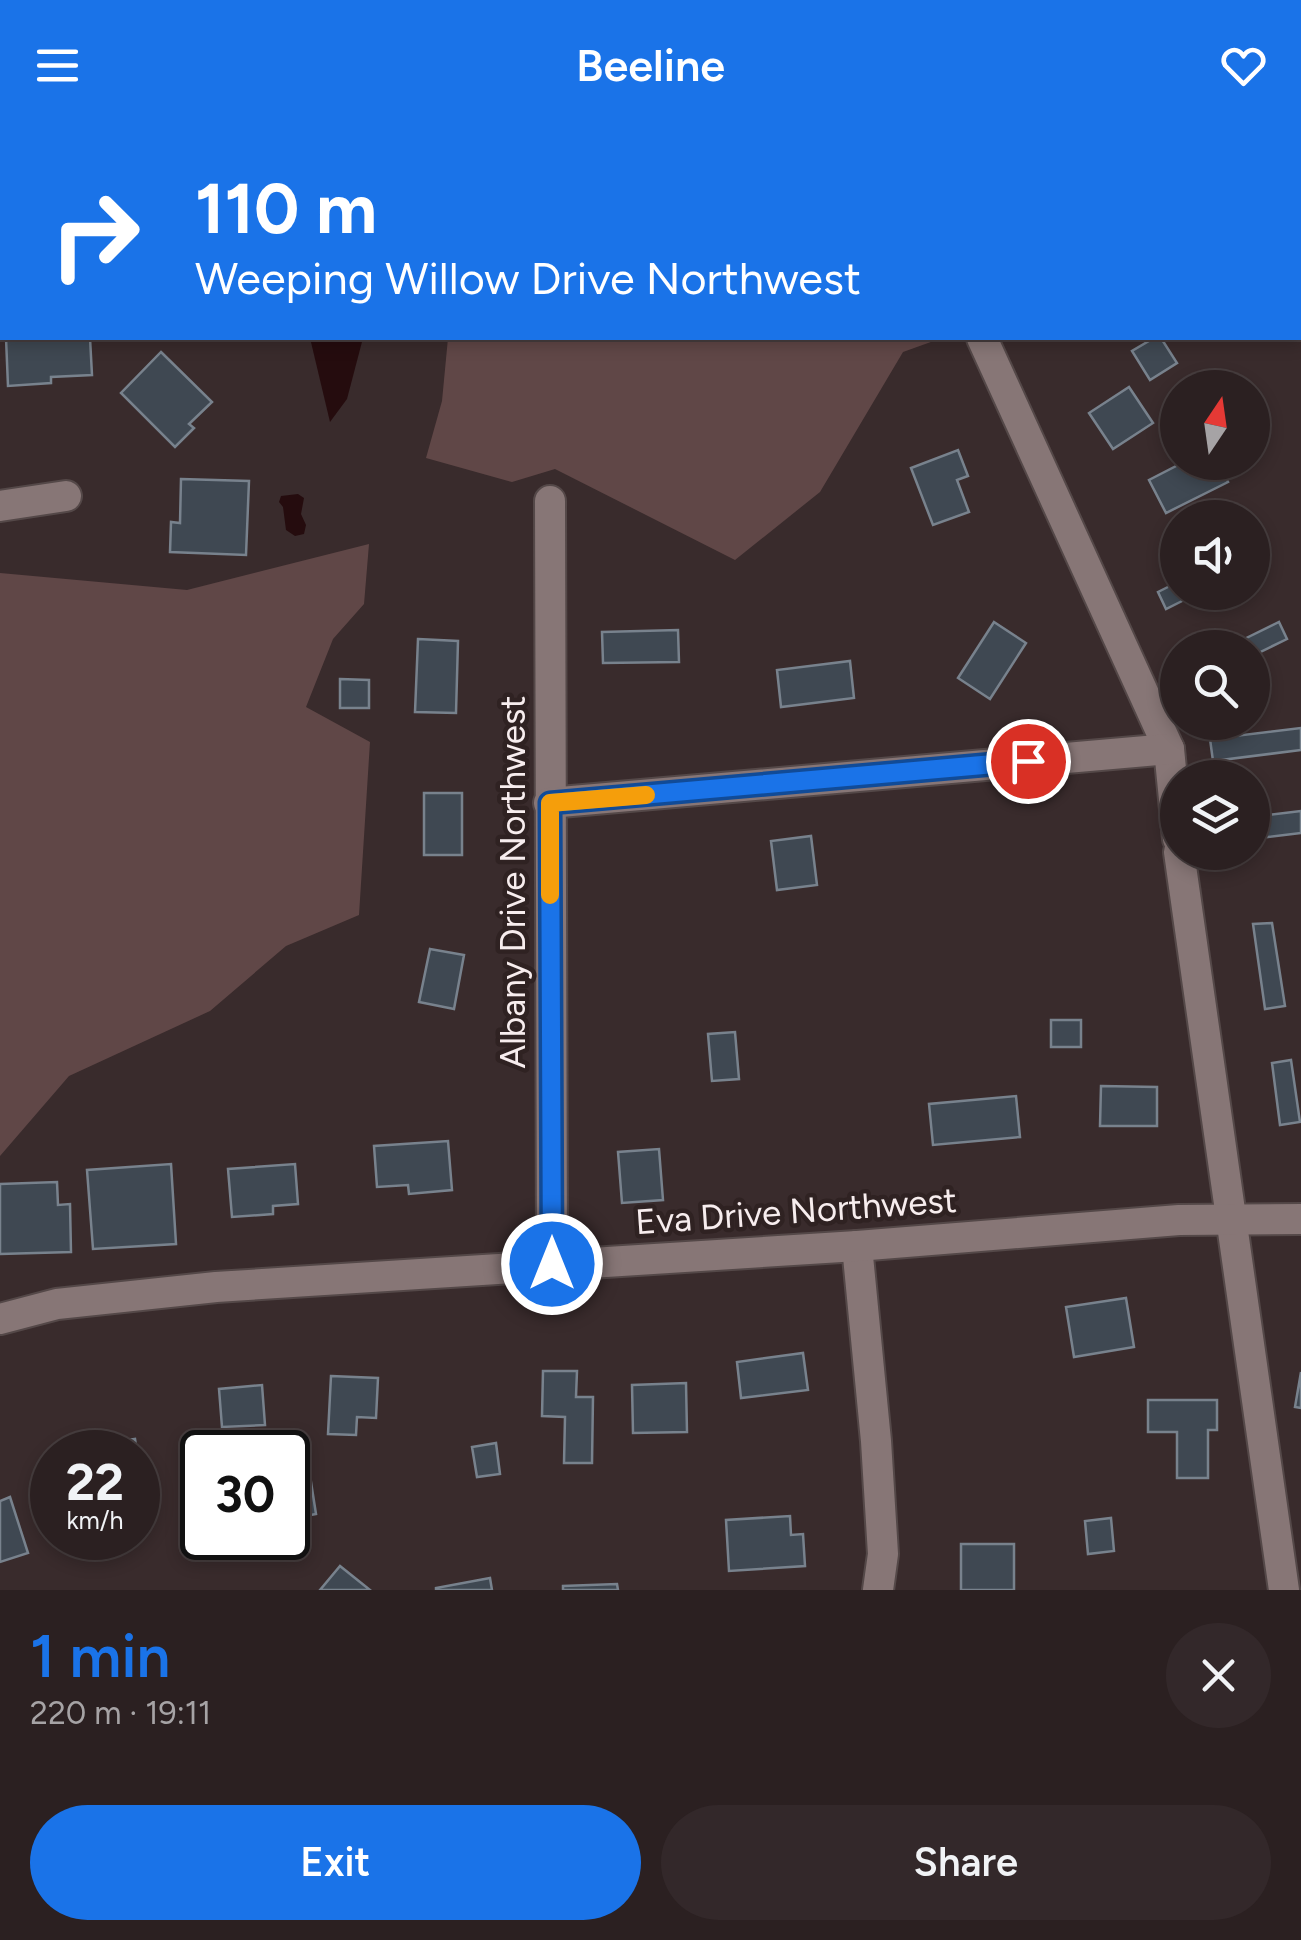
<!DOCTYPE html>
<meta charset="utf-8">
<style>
:root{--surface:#2b2021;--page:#33282a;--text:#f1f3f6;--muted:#a6a3a5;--line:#473e3f;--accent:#1a73e8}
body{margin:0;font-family:Figtree,sans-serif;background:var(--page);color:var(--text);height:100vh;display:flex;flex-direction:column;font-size:38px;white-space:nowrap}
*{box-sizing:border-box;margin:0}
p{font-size:32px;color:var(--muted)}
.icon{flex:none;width:55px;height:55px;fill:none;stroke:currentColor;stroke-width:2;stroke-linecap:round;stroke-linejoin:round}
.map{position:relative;height:1460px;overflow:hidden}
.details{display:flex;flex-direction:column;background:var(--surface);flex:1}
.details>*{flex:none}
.banner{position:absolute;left:0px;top:0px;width:1302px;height:210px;box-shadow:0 5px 15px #0003,0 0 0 2px var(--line);background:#1a73e8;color:#fff;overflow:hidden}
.needle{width:65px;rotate:13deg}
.controls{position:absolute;left:1160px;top:240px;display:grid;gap:20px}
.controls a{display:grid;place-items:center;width:110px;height:110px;border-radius:50%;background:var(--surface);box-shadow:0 5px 15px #0003,0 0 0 2px var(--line);font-size:50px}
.speed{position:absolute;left:30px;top:1300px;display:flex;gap:20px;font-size:50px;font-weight:700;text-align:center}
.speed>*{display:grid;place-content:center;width:130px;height:130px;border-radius:50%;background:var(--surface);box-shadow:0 5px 15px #0003,0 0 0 2px var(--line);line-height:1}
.speed small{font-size:25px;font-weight:400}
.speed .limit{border:5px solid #111;border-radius:15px;background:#fff;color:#111}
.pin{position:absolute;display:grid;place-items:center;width:85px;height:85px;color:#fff;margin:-42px;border:5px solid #fff;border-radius:50%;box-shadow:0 2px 10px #0007}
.me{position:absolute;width:110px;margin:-55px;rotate:0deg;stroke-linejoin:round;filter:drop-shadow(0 0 8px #0008)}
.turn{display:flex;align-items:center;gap:35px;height:210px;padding:0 30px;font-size:45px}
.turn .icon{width:130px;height:130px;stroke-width:2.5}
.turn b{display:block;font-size:70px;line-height:85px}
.round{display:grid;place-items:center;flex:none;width:105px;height:105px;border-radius:52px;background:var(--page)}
.headline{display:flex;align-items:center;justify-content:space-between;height:170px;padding:0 30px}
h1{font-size:60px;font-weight:600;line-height:75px;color:var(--accent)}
.button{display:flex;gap:20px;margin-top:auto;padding:20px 30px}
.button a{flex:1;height:115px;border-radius:60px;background:var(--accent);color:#fff;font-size:40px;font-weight:600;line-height:115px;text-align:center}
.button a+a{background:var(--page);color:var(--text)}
header{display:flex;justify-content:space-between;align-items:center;height:130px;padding:0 30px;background:var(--accent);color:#fff;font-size:45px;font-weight:600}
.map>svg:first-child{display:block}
.green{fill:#604747}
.water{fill:#250c0e}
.building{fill:#3f4852;stroke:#78828d;stroke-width:2.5}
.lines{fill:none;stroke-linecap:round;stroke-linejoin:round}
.minor-casing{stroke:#544848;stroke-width:34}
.minor{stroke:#877676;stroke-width:30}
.route-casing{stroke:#114b97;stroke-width:25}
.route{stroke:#1a73e8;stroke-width:18}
.slow{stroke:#f59e0b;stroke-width:18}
.labels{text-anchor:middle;stroke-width:9;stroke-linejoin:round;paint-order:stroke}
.street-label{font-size:35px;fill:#f7edee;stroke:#2f2222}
</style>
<header><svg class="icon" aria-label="menu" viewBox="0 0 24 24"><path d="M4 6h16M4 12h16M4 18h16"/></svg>Beeline<svg class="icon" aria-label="heart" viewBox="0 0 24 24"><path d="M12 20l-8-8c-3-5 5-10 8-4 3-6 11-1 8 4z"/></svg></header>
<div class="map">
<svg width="1301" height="1460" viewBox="0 0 1301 1460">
<rect width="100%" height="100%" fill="#392b2c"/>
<g class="green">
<path d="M0,0H1028V2H2L0,114Z"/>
<path d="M448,208H942L903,222L820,362L735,430L555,339L512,352L426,328L442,271Z"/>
<path d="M369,414L364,474L333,509L306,577L370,612L359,785L286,816L210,881L69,946L0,1026V443L187,460Z"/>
</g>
<g class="water">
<path d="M310,208H363L347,269L330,292Z"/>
<path d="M298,364L304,368L301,384L306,395L304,404L295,406L286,400L283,377L279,372L281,366Z"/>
</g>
<g class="building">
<path d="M6,208H90L92,245L51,247V253L8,256Z"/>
<path d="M1154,208H1161L1177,233L1150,250L1132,221Z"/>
<path d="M161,222L212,272L189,294L194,298L175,317L121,263Z"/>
<path d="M1129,257L1153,293L1113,319L1089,283Z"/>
<path d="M958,320L968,346L957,350L969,382L933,395L911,338Z"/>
<path d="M1184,332H1218L1228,352L1166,383L1149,350Z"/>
<path d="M181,349L249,351L246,425L170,422L171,392L180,393Z"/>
<path d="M1252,415L1261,433L1252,437Z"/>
<path d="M1178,452V462H1200L1166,479L1158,462Z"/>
<path d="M994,492L1026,513L990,569L958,548Z"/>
<path d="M1279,492L1287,509L1252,526V518H1226Z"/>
<path d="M678,500L679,532L603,533L602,502Z"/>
<path d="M418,509L458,511L456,583L415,582Z"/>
<path d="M850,531L854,568L781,577L777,540Z"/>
<path d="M340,549L369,550V578H340Z"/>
<path d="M1301,598V620L1213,631L1210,609Z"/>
<rect x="424" y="663" width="38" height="62"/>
<path d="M1301,681V703L1252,709V687Z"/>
<path d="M811,706L817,755L777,760L771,711Z"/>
<path d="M1272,793L1285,876L1265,879L1253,794Z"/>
<path d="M430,819L464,825L454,879L419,872Z"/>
<rect x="1051" y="890" width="30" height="27"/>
<path d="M735,902L739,949L712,951L708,904Z"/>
<path d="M1291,930L1300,992L1280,995L1272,933Z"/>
<path d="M1101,956L1157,957V996H1100Z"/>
<path d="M1016,966L1020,1007L933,1015L929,974Z"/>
<path d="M448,1011L452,1060L409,1064L408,1055L377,1057L374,1016Z"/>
<path d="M659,1019L663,1070L622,1073L618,1022Z"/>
<path d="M171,1034L176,1114L93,1119L87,1040Z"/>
<path d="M295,1034L298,1074L273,1076V1084L232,1087L228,1039Z"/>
<path d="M57,1052L58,1075L70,1074L71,1122L0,1124V1054Z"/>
<path d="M1126,1168L1134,1217L1074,1227L1066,1177Z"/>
<path d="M803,1223L808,1260L741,1268L737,1232Z"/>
<path d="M543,1241H577L576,1267H593L592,1333H564L565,1287L542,1286Z"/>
<path d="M1301,1242V1278L1295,1277Z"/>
<path d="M331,1246L378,1248L376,1288L357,1287L356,1305L328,1304Z"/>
<path d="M686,1253L687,1302L633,1303L632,1255Z"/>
<path d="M262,1255L265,1295L222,1297L219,1259Z"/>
<path d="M1148,1270H1217V1300H1208V1348H1177V1302H1148Z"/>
<path d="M135,1309L137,1322H94L93,1315Z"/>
<path d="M496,1313L500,1344L477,1347L472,1317Z"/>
<path d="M138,1328L144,1367L138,1368Z"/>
<path d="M311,1352L316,1384L300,1387L295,1355Z"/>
<path d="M10,1367L28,1423L0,1432V1371Z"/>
<path d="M790,1386L791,1405L803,1404L805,1436L729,1441L726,1390Z"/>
<path d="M1111,1388L1114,1421L1088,1424L1085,1391Z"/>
<rect x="961" y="1414" width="53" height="46"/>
<path d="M340,1436L370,1460H320Z"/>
<path d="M490,1448L492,1460H436V1458Z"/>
<path d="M617,1454L618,1460H563V1456Z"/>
</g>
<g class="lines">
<defs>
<g id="minor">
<path d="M982,208L1169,619L1178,709"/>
<path d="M550,371L552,1134"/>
<path d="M0,376L66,366"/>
<path d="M549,673L1169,619"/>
<path d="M1179,722L1284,1460"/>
<path d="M857,1116L876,1311L883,1424L878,1460"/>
<path d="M0,1189L57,1174L216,1157L857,1116L1179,1090L1301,1089"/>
</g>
</defs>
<use href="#minor" class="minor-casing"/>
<use href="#minor" class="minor"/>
</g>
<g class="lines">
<defs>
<path id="route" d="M552,1134L550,673L1028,631"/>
</defs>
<use href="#route" class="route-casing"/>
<use href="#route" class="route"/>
<path class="slow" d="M550,765V673L646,665"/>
</g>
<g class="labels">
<g class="street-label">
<text transform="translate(513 752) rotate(-90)" y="12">Albany Drive Northwest</text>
<text transform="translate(796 1081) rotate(-4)" y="12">Eva Drive Northwest</text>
</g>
</g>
</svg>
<div class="controls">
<a><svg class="needle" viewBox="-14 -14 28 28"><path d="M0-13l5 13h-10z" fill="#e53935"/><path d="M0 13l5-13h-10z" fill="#a6a3a5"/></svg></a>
<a><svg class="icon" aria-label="sound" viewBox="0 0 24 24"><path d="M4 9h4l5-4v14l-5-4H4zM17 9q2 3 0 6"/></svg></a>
<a><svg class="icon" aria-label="search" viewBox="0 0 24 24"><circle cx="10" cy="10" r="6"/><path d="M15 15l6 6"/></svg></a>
<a><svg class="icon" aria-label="layers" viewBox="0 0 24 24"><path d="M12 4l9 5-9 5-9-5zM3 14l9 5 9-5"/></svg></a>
</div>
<div class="speed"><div>22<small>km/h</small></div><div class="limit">30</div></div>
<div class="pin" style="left:1028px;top:631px;background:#d93025"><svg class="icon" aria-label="arrive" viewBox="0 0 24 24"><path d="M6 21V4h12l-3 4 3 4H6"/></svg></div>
<svg class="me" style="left:552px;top:1134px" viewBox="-20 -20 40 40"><circle r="17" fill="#1a73e8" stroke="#fff" stroke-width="3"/><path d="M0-11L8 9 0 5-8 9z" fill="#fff"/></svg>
<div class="banner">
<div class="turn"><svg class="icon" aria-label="right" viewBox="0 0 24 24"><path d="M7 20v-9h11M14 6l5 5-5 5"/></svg><div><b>110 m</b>Weeping Willow Drive Northwest</div></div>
</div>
</div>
<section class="details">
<div class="headline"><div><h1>1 min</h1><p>220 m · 19:11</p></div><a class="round"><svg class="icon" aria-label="close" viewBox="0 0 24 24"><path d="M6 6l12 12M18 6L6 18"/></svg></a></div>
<div class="button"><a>Exit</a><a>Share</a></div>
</section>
